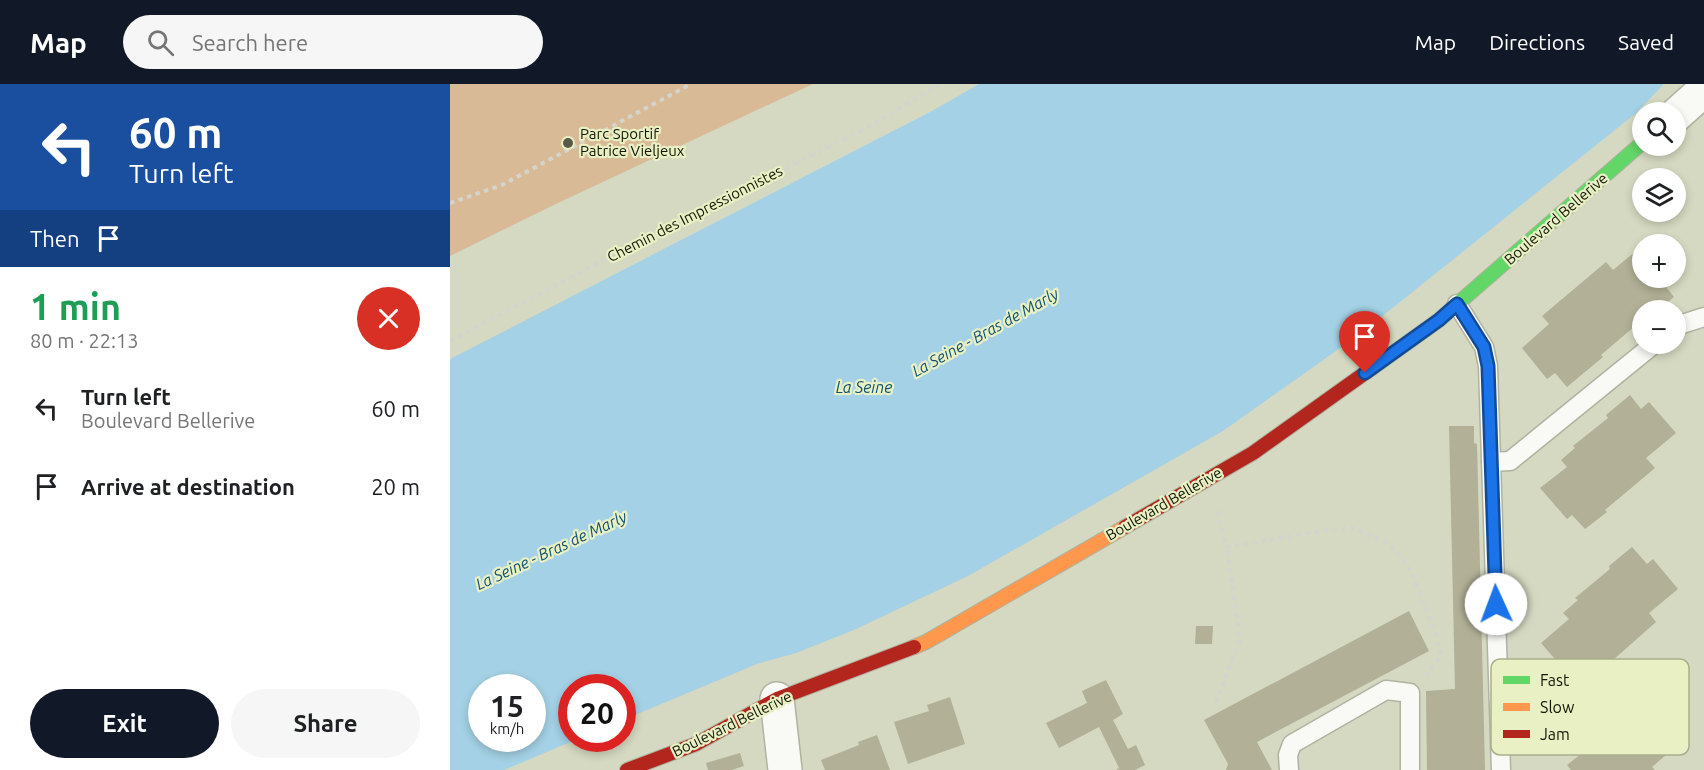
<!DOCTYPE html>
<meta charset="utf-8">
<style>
:root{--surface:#fff;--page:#f6f6f6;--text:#202124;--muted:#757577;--accent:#111827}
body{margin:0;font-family:Ubuntu,sans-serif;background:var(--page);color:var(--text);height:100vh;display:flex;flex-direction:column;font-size:22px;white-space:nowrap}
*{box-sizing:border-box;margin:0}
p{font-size:20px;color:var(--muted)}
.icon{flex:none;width:33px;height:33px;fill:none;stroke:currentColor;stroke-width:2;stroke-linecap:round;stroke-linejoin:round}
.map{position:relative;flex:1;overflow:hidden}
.side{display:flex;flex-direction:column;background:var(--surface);width:450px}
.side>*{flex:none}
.top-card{background:#1a4fa0;color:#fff;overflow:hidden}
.buttons{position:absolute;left:1182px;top:18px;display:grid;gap:12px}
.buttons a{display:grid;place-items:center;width:54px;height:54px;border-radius:50%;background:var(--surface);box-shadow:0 3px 9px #0003;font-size:30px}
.speed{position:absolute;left:18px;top:590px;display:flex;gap:12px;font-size:30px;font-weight:700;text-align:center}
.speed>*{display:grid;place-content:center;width:78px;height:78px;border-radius:50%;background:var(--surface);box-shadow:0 3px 9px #0003;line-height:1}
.speed small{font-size:15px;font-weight:400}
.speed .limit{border:9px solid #d22;background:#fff;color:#111}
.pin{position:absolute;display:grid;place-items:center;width:51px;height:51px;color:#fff;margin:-62px -26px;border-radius:50% 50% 50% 0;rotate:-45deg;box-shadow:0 0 6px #0007}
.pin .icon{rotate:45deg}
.me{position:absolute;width:66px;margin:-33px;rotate:358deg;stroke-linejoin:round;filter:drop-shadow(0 0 4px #0008)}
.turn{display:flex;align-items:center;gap:21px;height:126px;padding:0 30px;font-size:27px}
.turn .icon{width:78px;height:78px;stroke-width:2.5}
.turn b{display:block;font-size:42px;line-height:51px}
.then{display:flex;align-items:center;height:57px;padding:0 30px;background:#0003;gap:12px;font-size:22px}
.round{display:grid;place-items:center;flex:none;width:63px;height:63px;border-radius:32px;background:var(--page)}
.head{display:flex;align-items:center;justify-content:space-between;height:102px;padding:0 30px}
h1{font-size:36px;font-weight:600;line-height:45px;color:#1e9e55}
.action{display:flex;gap:12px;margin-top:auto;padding:12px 30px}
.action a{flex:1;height:69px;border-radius:36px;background:var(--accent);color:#fff;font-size:24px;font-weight:600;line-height:69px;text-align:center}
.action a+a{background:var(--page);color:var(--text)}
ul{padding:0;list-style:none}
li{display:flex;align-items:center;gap:18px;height:78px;padding:0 30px}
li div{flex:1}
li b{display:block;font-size:22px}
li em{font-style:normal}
header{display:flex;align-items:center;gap:36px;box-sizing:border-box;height:84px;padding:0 30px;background:var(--accent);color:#fff}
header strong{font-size:28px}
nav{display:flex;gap:33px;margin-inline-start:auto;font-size:21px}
.search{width:420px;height:54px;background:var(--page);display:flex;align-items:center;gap:15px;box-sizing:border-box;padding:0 21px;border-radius:33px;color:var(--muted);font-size:22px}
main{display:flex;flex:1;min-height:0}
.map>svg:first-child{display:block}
.green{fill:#d9ba97}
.water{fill:#a4d1e5;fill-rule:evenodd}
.building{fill:#b2b096}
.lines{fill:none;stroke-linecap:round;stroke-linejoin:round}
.lane-casing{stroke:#b0b3a0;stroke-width:21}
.street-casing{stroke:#b0b3a0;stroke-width:36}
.fast-casing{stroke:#b0b3a0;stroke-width:16}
.slow-casing{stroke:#b0b3a0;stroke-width:16}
.jam-casing{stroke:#b0b3a0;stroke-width:16}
.path{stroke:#d2d4cd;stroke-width:4;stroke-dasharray:4.5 4.5;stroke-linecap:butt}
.lane{stroke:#f9f9f6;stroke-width:18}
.street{stroke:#f9f9f6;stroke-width:33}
.fast{stroke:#63d668;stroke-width:14}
.slow{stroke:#ff974d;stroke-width:14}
.jam{stroke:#b3261e;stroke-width:14}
.route-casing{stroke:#114b97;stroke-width:15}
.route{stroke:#1a73e8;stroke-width:10}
.poi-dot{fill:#575a47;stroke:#e8f0c4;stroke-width:2}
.labels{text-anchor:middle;stroke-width:4.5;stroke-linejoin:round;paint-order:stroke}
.poi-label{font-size:15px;fill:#131506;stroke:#e8f0c4;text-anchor:start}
.street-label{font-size:15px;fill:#131506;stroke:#e8f0c4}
.water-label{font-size:16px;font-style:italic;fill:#115171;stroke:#e8f0c4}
.key{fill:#e8f0c4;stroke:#a8ae8b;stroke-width:1.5}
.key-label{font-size:16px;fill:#131506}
</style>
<header>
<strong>Map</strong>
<div class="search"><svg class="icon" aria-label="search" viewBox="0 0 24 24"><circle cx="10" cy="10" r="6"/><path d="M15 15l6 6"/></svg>Search here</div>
<nav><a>Map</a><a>Directions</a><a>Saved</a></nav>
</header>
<main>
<section class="side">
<div class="top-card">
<div class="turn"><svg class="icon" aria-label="left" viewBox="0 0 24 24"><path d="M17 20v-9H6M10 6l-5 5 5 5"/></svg><div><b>60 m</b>Turn left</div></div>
<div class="then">Then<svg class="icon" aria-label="arrive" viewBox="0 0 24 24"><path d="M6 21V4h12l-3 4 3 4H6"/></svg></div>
</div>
<div class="head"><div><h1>1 min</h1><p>80 m · 22:13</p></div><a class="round" style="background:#d93025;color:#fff"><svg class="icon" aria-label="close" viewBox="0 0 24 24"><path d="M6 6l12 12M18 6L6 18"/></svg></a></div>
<ul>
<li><svg class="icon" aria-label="left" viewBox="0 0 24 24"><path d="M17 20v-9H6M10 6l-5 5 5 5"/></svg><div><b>Turn left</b><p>Boulevard Bellerive</p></div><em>60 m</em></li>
<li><svg class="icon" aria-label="arrive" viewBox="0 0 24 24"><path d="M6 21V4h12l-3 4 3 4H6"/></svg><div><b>Arrive at destination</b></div><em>20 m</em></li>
</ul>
<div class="action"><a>Exit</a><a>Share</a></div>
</section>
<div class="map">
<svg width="1254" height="686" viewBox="0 0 1254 686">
<rect width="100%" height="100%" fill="#d5d9c1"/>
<path class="green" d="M0,0H363L110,118L0,172Z"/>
<path class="water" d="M529,0H1214L1185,30L940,226L900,257L773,347L518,492L404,546L346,569L307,580L173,636L172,603H122V654H130L54,686H0V275L482,27ZM32,603H82V654H32Z"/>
<g class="building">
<path d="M1192,162V194H1219L1213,199L1224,213L1208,226H1192V236L1151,271L1153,273L1117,303L1105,289L1097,295L1072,264L1099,240L1092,232L1156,178L1163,186Z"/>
<path d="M1180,311L1191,325L1199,318L1226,349L1196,374L1205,384L1155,426L1157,428L1135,445L1122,431L1117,435L1090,404L1117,383L1111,376L1125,364L1123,362L1158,334L1156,331Z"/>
<path d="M999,342H1024V359L1027,360L1035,686H977L976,607L1005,605Z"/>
<path d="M1182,463L1197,480L1203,475L1228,505L1199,529L1206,538L1137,599L1124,585L1118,590L1091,559L1119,535L1113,529L1128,516L1125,514L1160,485L1159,482Z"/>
<path d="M959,527L979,567L807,658L822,686H776L778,680L754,636Z"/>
<path d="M746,542H763L762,560H745Z"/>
<path d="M656,596L673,630L663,636L678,665L686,661L695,681L685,686H666L669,684L649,643L609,664L596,639L637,619L632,607Z"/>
<path d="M500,613L515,660L458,680L444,638L479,627L477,621Z"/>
<path d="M1185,616L1197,631L1204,626L1231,658L1202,683L1205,686H1121L1117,681L1131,670L1128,667L1163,638L1161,636Z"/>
<path d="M427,651L440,686H375L371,676L409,661L408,658Z"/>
<path d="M290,669L294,682L282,686H258L256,679Z"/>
</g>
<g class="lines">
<defs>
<g id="lane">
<path d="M1007,220L1034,263L1038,282L1051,686"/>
<path d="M1226,242L1254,233"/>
<path d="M1041,378L1060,377L1204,260"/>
<path d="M839,686L838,671L842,660L936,606L960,609V686"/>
</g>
<g id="street">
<path d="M1226,31L1254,6"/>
<path d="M327,615L335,686"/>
</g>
<path id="fast" d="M922,284L989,236L1192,59"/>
<path id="slow" d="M464,563L476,558L675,443"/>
<g id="jam">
<path d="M675,443L803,369L922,284"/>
<path d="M177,686L246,660L327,615L464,563"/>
</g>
</defs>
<use href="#lane" class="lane-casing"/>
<use href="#street" class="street-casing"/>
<use href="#fast" class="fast-casing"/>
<use href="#slow" class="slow-casing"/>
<use href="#jam" class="jam-casing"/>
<g class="path">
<path d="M0,119L52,101L241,0"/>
<path d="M0,257L201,151L419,43L489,0"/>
<path d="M767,427L777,463L877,446L903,444L940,460L961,487L988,555L991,572L976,590"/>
<path d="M766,619L790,555L777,463"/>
</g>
<use href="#lane" class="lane"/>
<use href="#street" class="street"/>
<use href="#fast" class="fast"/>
<use href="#slow" class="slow"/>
<use href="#jam" class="jam"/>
</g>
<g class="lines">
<defs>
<path id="route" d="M915,289L989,236L1007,220L1034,263L1038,282L1046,520"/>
</defs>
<use href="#route" class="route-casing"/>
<use href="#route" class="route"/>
</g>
<circle class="poi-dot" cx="118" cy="59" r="6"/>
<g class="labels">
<g class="poi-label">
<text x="130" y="55">Parc Sportif<tspan x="130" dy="17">Patrice Vieljeux</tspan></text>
</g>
<g class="street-label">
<text transform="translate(245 130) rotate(-27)" y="5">Chemin des Impressionnistes</text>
<text transform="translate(1106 135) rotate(-41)" y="5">Boulevard Bellerive</text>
<text transform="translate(714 420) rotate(-30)" y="5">Boulevard Bellerive</text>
<text transform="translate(282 640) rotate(-26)" y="5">Boulevard Bellerive</text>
</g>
<g class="water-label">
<text transform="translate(535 248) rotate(-29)" y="6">La Seine - Bras de Marly</text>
<text x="414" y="309">La Seine</text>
<text transform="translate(101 466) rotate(-25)" y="6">La Seine - Bras de Marly</text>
</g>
</g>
<rect x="1041" y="575" width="198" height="96" rx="9" class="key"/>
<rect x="1053" y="592" width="27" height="8" fill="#63d668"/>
<rect x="1053" y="619" width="27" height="8" fill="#ff974d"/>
<rect x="1053" y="646" width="27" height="8" fill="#b3261e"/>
<g class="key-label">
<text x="1090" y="602">Fast</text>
<text x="1090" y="629">Slow</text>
<text x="1090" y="656">Jam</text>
</g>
</svg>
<div class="buttons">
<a><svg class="icon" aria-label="search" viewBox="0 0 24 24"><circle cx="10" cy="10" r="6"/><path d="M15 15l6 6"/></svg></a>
<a><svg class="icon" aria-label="layers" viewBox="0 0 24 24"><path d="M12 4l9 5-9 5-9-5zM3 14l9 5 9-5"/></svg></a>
<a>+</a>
<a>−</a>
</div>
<div class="speed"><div>15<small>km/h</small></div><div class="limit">20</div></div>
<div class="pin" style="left:915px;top:289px;background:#d93025"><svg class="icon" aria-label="arrive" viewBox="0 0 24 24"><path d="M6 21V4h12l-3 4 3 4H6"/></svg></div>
<svg class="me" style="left:1046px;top:520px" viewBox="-20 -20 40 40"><circle r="19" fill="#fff"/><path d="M0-13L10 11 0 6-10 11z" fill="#1a73e8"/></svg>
</div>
</main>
